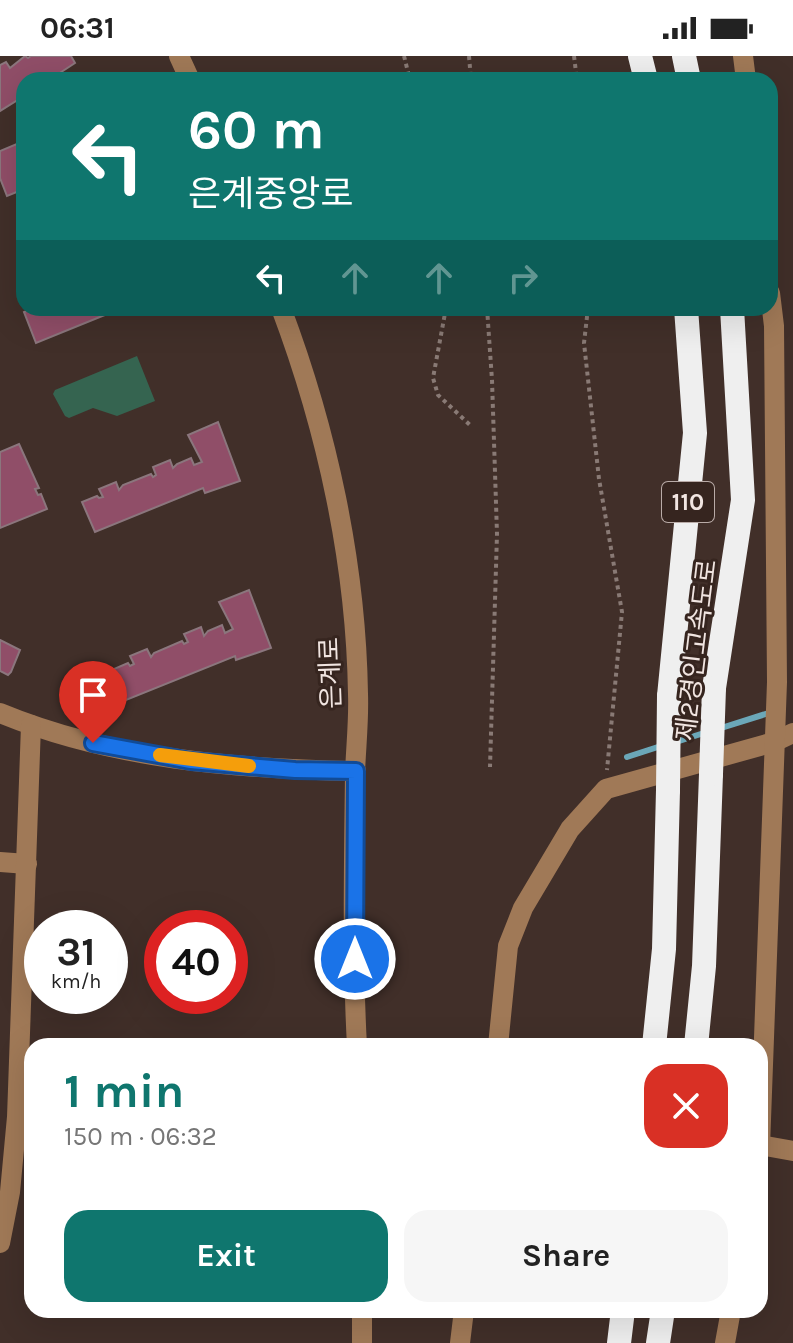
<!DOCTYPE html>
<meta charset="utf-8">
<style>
:root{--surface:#fff;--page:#f6f6f6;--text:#222;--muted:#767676;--accent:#0f766e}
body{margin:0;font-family:Karla,"Noto Sans KR",sans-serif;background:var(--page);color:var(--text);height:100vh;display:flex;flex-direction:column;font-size:30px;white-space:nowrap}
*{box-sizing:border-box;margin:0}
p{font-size:26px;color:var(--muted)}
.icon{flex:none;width:44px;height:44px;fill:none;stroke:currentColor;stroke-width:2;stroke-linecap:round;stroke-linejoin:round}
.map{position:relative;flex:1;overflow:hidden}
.side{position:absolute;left:24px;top:982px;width:744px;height:280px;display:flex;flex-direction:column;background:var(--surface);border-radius:24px;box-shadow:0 8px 32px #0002}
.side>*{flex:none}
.banner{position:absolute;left:16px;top:16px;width:762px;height:244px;border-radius:24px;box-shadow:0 8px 32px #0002;background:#0f766e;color:#fff;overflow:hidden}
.speed{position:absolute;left:24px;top:854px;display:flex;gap:16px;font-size:40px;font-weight:700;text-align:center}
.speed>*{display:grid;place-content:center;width:104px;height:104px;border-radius:50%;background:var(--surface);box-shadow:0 8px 32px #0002;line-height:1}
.speed small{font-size:20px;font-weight:400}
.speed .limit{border:12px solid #d22;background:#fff;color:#111}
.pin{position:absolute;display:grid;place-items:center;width:68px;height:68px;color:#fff;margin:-82px -34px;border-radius:50% 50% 50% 0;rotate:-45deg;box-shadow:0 0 8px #0007}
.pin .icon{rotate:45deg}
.me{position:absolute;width:88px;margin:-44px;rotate:0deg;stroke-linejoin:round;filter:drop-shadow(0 0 6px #0008)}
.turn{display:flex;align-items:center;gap:28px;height:168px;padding:0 40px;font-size:36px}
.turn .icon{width:104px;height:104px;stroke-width:2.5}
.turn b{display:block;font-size:56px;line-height:68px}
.lanes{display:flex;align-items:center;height:76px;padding:0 40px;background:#0003;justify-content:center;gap:40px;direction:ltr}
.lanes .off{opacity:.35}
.round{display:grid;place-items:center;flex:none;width:84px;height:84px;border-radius:24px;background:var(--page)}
.overview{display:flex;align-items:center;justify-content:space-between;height:136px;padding:0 40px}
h1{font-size:48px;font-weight:700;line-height:60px;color:var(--accent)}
.primary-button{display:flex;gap:16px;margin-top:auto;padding:16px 40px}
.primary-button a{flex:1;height:92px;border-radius:24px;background:var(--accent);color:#fff;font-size:32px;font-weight:700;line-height:92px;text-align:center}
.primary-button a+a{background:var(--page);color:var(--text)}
.status{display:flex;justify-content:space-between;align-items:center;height:56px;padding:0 40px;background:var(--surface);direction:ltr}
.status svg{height:22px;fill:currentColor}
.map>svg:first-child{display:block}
.green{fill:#356450}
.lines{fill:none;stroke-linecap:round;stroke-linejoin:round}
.stream{stroke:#6ba7b8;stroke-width:6}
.building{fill:#904e68;stroke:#8b767d;stroke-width:2}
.path{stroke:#897a75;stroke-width:4;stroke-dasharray:4 4;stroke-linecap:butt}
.minor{stroke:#a07957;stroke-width:20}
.highway{stroke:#efefef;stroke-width:24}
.highway-bridge{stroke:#efefef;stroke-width:24}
.route-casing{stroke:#114b97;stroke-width:20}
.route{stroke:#1a73e8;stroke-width:14}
.slow{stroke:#f59e0b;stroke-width:14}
.labels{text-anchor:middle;stroke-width:6;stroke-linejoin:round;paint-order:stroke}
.shield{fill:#36251f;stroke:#b9aba7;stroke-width:2}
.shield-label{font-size:24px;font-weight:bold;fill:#f1e5e1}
.street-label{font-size:26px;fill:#f1e5e1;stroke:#36251f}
</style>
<div class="status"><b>06:31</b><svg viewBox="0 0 49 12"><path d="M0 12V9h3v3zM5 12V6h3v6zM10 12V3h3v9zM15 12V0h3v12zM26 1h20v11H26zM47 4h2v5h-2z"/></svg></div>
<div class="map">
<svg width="793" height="1287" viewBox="0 0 793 1287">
<rect width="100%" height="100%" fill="#412f29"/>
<path class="green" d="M137,300L155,345L117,360L93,352L69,362L65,360L53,338L55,334Z"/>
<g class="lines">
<g class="stream">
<path d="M718,673L772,656"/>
<path d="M676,686L707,676"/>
<path d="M627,701L661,690"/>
</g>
</g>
<g class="building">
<path d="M25,0L28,2L31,0H71L75,7L49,24H24V40L0,55V9L6,6L10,12Z"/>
<path d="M24,85V133L7,140L0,122V95Z"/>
<path d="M34,252L40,253L122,252L36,287L24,256Z"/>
<path d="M218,366L240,425L205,437L203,432L95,476L82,446L97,440L99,442L103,441L99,433L116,426L119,434L123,429L151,418L153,421L156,419L153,411L170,404L173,412L177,408L191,402L194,409L202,406L188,379Z"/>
<path d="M19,388L39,432L35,433L38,439L41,438L47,453L0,472V396Z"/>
<path d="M249,534L271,592L236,604L235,600L126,644L114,613L128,607L130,610L134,608L130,600L147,593L151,601L154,597L182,585L184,588L188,586L184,578L201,571L204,580L208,575L222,569L225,577L233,573L219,546Z"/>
<path d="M0,584L20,594L11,616L8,619L0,615Z"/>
</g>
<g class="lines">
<g class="path">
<path d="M404,0L410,24"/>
<path d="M469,0L471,24"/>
<path d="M574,0L577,24"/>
<path d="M446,252L433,322L438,339L470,369"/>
<path d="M487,252L492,324L497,478L490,711"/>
<path d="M588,252L584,287L599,423L622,556L607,714"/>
</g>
<g class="minor">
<path d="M179,0L190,24"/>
<path d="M743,0L746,24"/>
<path d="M281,252C327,374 356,507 358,638C359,664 356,690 355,717C354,807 352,899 357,990"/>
<path d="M0,657C111,703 236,713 356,715"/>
<path d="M0,806L27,808"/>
<path d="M498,990L508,890L523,852L570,773L606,733L774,686L793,677"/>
<path d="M760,1089L793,1095"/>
<path d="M760,1091L777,626L774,270L770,237"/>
<path d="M0,1187L10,1136L17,1061L31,669"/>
<path d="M362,1287V1254"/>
<path d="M460,1287L464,1254"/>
<path d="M725,1287L731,1254"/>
</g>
<g class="highway">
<path d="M640,0L646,24"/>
<path d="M684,0L689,24"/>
<path d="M714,632L743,444L732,252"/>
<path d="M669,640L695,377L686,252"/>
<path d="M654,990L664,893L668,734"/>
<path d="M696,990L704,910L711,718"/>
<path d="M619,1287L623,1254"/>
<path d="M658,1287L663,1254"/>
</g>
<g class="highway-bridge">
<path d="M711,718L714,632"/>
<path d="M668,734L669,640"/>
</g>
</g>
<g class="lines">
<defs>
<path id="route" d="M93,687L191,705L295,714L356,715L355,903"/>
</defs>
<use href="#route" class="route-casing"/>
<use href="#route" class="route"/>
<path class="slow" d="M160,699L249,710"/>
</g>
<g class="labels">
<rect class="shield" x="662" y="426" width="52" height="40" rx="6"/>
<g class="shield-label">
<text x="688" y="454">110</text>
</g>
<g class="street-label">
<text transform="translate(696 594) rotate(-83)" y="9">제2경인고속도로</text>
<text transform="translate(330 617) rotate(-92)" y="9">은계로</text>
</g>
</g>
</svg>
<div class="speed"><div>31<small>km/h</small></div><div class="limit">40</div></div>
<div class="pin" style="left:93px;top:687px;background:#d93025"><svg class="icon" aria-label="arrive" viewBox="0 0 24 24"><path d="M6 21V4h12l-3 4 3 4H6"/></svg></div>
<svg class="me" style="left:355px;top:903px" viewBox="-20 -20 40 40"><circle r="17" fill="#1a73e8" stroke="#fff" stroke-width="3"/><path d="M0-11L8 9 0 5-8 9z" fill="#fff"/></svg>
<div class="banner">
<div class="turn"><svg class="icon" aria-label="left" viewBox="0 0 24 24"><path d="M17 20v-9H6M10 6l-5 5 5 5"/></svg><div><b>60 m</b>은계중앙로</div></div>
<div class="lanes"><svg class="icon" aria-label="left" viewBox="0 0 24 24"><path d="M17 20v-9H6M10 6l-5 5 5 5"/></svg><svg class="icon off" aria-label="ahead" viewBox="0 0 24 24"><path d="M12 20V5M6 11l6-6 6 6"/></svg><svg class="icon off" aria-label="ahead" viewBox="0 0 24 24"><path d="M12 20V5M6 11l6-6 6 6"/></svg><svg class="icon off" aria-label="right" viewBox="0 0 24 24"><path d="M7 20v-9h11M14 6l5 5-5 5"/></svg></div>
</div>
<section class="side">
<div class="overview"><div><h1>1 min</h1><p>150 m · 06:32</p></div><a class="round" style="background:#d93025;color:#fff"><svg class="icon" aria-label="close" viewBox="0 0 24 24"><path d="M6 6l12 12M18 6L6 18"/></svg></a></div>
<div class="primary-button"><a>Exit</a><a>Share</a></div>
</section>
</div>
